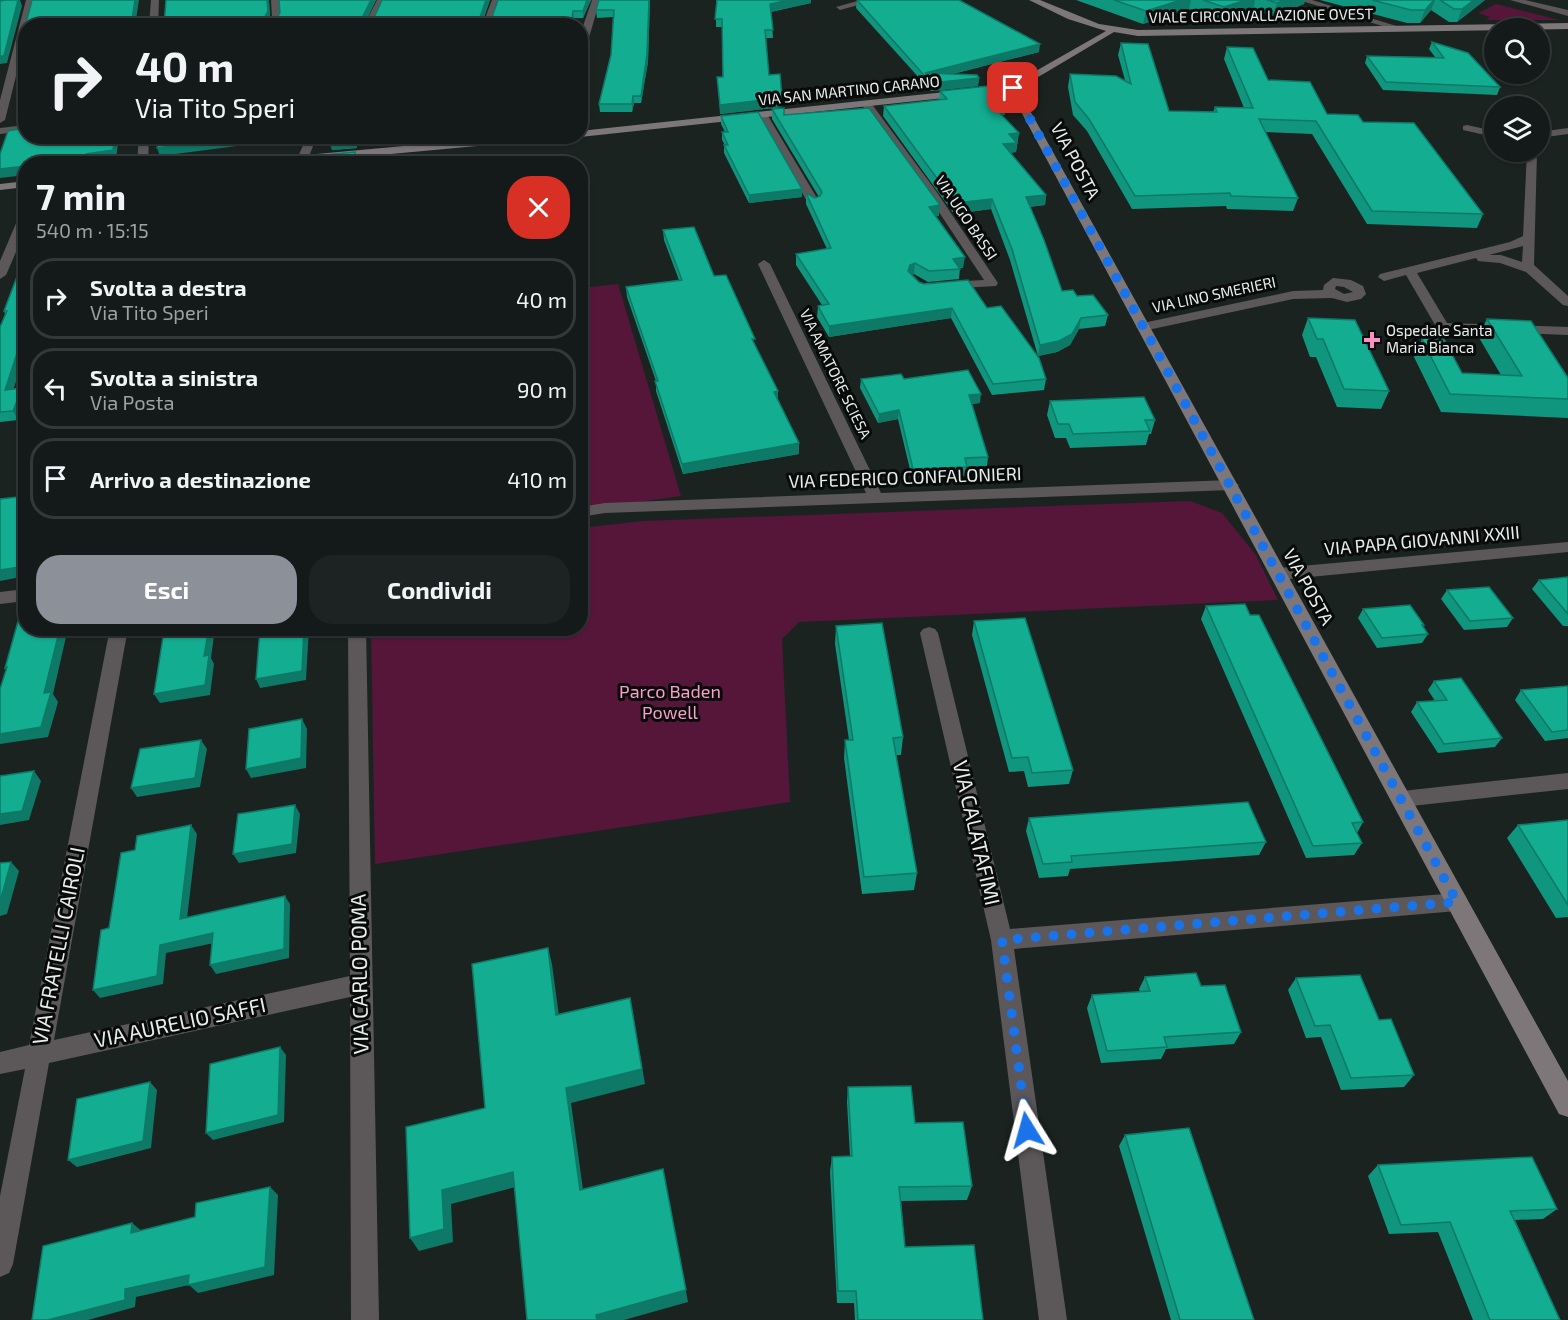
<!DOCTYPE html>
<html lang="it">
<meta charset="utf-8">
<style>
:root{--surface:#141a19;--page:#1d2322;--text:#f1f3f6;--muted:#9da1a2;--line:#333838;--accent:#8c9099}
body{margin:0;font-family:"Exo 2",sans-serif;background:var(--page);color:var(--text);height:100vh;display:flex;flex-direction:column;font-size:22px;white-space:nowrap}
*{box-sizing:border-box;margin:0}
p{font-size:20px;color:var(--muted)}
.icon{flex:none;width:33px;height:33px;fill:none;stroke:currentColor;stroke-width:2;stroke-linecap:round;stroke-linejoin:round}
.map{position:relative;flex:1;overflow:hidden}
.side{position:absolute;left:18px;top:156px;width:570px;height:480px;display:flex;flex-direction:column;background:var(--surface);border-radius:24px;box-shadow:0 2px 4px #0004,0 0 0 2px var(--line)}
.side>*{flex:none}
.top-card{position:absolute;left:18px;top:18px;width:570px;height:126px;border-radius:24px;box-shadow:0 2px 4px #0004,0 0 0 2px var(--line);background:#141a19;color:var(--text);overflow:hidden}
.tools{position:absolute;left:1484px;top:18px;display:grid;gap:12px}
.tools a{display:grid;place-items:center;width:66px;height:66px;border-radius:50%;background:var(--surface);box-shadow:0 2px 4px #0004,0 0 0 2px var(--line);font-size:30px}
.pin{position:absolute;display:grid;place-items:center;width:51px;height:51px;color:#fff;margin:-26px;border-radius:12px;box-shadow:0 3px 9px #0006}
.me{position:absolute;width:66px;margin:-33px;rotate:352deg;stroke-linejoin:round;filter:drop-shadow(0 0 4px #0008)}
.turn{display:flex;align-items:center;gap:21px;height:126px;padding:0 18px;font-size:27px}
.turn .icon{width:78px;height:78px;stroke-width:2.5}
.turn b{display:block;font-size:42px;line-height:51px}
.round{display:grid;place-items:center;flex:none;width:63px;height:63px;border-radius:24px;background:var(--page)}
.headline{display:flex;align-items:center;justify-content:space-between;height:102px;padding:0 18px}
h1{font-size:36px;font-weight:700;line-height:45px}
.primary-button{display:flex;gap:12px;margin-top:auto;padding:12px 18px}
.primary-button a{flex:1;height:69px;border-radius:24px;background:var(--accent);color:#fff;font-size:24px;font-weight:700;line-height:69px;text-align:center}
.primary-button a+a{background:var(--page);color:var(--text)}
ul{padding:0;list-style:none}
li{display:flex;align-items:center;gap:18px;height:81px;margin:0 12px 9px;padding:0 6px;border:3px solid var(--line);border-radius:24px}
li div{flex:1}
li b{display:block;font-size:22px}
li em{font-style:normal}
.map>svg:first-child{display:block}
.green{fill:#55163a}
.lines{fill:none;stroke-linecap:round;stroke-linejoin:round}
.street{fill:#5c585a;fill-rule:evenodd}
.secondary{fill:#7d777a;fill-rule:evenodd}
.wall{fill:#10957e}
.shaded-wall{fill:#0d7966}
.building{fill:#13ad92;stroke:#0d7966;stroke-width:1.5}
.route{stroke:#1a73e8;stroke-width:10;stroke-dasharray:0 18}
.poi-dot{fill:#fb8fc4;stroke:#080b0a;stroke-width:2}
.labels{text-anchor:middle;stroke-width:6;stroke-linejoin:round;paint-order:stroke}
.far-street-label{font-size:15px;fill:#e9eeec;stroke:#080b0a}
.far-poi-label{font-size:15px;fill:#e9eeec;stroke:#080b0a;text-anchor:start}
.street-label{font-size:18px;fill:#e9eeec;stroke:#080b0a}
.park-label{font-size:18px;fill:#fa9eca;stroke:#080b0a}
.near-street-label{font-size:21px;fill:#e9eeec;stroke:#080b0a}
</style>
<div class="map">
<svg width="1568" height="1320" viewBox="0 0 1568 1320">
<rect width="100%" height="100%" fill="#1b2321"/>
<g class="green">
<path d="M1496,4L1559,20H1486L1490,17L1478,13Z"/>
<path d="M618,284L681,496L581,510V288Z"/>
<path d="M1190,501L1222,513L1256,555L1278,600L799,622L782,639L790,802L375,864L371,629L580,628L581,528L643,521Z"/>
</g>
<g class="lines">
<g class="street">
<path d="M26,0H34L28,26H26V36L5,120L0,123V100Z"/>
<path d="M151,0H159L158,26H149Z"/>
<path d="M271,0H279L280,19L276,26H267L272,19Z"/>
<path d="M377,0H385L373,26H364Z"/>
<path d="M492,0H500L491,26H482Z"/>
<path d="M592,0H600L585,51L580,54V35Z"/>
<path d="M861,0H877L840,10L836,7Z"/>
<path d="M1299,0H1312L1406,29L1398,31Z"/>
<path d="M1510,0H1525L1568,10V16Z"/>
<path d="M863,103H871L936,191L998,283L996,286L943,289L941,286L947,282L984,280L927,194L862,105Z"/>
<path d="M763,113L768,116L820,203L818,205L814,206L808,203L758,116Z"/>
<path d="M26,125V131L0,134V128Z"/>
<path d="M1467,125L1494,131V137L1463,130V126Z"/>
<path d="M1568,128V134L1539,138V132Z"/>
<path d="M139,136H149L148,164H137Z"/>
<path d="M307,136H317L306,164H295Z"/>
<path d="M1527,152H1537L1534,265L1568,296V306L1563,305L1526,272L1500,263L1478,261L1476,258L1417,273L1447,323L1568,327V335L1438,330L1406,275L1384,281L1378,277L1380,274L1510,242L1523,236ZM1523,246L1522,262L1501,255H1489Z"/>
<path d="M26,211V229L6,275L0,279V261L20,214Z"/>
<path d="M764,260L770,264L881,493L1231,480L1239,485L1231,490L605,513L580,517V507L605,503L866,493L758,264Z"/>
<path d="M1333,278L1351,280L1363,286L1366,294L1361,299L1347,302L1332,298L1293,299L1143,331L1136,327L1143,323L1293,291L1323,290L1324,285ZM1336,286L1344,287L1353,292L1344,294L1335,289Z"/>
<path d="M1568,542V552L1279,580L1273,578L1271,574L1273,570L1279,568Z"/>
<path d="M26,589V601L0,604V592Z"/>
<path d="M929,627L935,629L938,633L1010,929L1457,893L1465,895L1468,902L1465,909L1457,911L1014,949L1067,1320H1039L991,940L920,633L923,629Z"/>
<path d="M110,628H128L54,1040L350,976L348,628H366L379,1320H351L350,997L49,1063L13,1264L9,1273L0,1277V1196L25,1069L0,1074V1052L29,1045Z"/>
<path d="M1568,773V789L1402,807L1395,805L1392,799L1395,793L1402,791Z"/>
</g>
<g class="secondary">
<path d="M1029,0H1040L1099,24L1138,30L1568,23V29L1138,36L1114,32L1018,89L1568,1081V1117L1559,1114L1010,91L580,137L577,136H580V131L1011,85L1106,31L1068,19Z"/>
<path d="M513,136H560L555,139L282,164H234L239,161Z"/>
<path d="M26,181V187L0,190V184Z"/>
</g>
</g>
<g class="wall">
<path d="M166,0H269L270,18L269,21H274L280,13L279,0H376L366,20L490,0L483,20H491L498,0H591L583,18H574L573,26H164Z"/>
<path d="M650,0L648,62L641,103H634L632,112H600L599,104L611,55L613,17L597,18L596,10Z"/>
<path d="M716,0H811V3L771,12L773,38H766L769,75L782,107L720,114L718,85L723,77V27H716Z"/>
<path d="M857,0L1039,52L953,74L979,78L978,86L931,91L856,8Z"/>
<path d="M1076,0H1305L1304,4L1273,16L1253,10L1221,20L1189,9L1143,24Z"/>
<path d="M1320,0H1485L1457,22H1449L1431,10L1420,23H1407Z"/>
<path d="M1432,42L1500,87L1497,95L1383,90L1365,63L1367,56L1435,57L1429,49Z"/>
<path d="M1121,43L1169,111L1213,112L1215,107L1244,108L1224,59L1227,47L1268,80L1327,114L1363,122L1483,214L1477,228L1367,224L1312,134L1265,132L1298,198L1293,211L1227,209L1226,206L1132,209L1087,131L1073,115L1068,87L1070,74L1125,80L1118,55Z"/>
<path d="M940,91L1005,115H1002L1019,133L1016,152L1010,153L1046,195L1045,205L1030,207L1062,291L1077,296L1108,315L1105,326L1079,329L1070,345L1057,352L1038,356L1010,260L991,209L954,214L883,116L884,106L939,100Z"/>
<path d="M772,109L784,115L939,216H936L963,268H960L959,279L928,282L914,274L912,275L919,282L987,308L1046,379L1044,390L992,395L951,318L829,337L817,317L818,306L822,305L796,265V254L827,249L806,204V193L815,198L819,197L772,119Z"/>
<path d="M721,116L802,197L749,203L724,153V145H725L722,140V132H725L721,124Z"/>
<path d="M332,136H373L372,138H357V148L332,150Z"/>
<path d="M663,230L714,276L755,346L778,391V400L799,454L683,474L656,391V381L627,297L626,287L679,280L664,240Z"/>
<path d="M26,244V352L13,389L22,388L26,394V402L18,420L0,422V327L5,314L4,311L24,257Z"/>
<path d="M1308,318L1389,391L1381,409L1337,407L1316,357H1310L1302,335Z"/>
<path d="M1487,319L1568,378V418L1441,412L1414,357L1422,339L1462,373L1501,375L1478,336Z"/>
<path d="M861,379H904L980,403L972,404L988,457L987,466L967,467L966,476L912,478L898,419L878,423L860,388Z"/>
<path d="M1050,401L1155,420L1151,434H1149L1146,445L1070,448L1066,438H1055L1047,415Z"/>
<path d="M1568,577V626H1563L1532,589L1539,580Z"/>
<path d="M1447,590L1513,618L1507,627L1464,630L1441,599Z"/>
<path d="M1206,606L1250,615L1363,822L1357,833L1362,843L1354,855L1306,858L1201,619Z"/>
<path d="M1363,609L1424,625L1423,626L1428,634L1422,643L1377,648L1358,618Z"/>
<path d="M974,621L1073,770L1069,784L1028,787L1024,771L1009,772L972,635Z"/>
<path d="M836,626L903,737L901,755H896L917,873L914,890L862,894L844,758L845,740H849L835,644Z"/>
<path d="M1434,681L1502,738L1495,747L1438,753L1411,712L1417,702L1435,701L1428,690Z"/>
<path d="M1568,686V738L1545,741L1515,700L1521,690Z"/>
<path d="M1029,818L1266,842L1259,855L1070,869L1068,876L1039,878L1026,831Z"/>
<path d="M1568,820V917L1556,918L1507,838L1518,825Z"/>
<path d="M1145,977L1201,986L1241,1032L1234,1044L1166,1049L1161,1059L1101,1063L1087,1008L1092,995L1140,992L1139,989Z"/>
<path d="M1296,978L1379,1020L1414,1075L1404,1087L1341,1090L1321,1037L1306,1038L1288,990Z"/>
<path d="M848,1087L915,1123L972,1186L967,1200L901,1201L905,1247L983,1320H855L854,1303H837L830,1171L832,1157L850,1156L847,1102Z"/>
<path d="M1125,1135L1254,1320H1171L1119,1146Z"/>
<path d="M1378,1165L1557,1209L1543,1219L1515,1220L1560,1320H1473L1438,1232L1389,1234L1368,1176Z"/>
</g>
<g class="shaded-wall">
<path d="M18,0H20L22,6L7,63L0,64V56Z"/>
<path d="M135,0H139L135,26H131Z"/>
<path d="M267,0H269L270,18L266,26L263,20Z"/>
<path d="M371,0H376L364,26L361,20Z"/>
<path d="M486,0H490L481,26L479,20Z"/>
<path d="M587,0H591L583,18V11Z"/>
<path d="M649,0H650L648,62L641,103V96Z"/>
<path d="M789,0H811V3L770,12V4Z"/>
<path d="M1181,0H1191L1189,9L1143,24L1146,11Z"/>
<path d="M1246,0H1255L1253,10L1221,20L1224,7Z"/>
<path d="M1284,0H1305L1304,4L1273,16L1277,3Z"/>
<path d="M1434,0H1435L1431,10L1420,23L1425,10Z"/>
<path d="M1474,0H1485L1457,22L1462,9Z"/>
<path d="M573,11L574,18L573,26H571Z"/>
<path d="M1040,44L1039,52L929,80L925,73Z"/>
<path d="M26,53V61L22,62L18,54Z"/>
<path d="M979,78L978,86L931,91V83Z"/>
<path d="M633,96L634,103L632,112V104Z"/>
<path d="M782,98V107L720,114V105Z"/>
<path d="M1006,105L1005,115L992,116L994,107Z"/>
<path d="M1019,133L1017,142L1009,134Z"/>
<path d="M115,136H119L116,159L90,162L89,164H83L86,154Z"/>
<path d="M242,136H258L259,143L160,156L157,148Z"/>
<path d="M355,136H357V148L332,150L329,142Z"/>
<path d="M1017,143L1016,152L1001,154L1003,144Z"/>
<path d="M355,152L357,159L356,164H354Z"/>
<path d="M26,166V175L0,178V169Z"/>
<path d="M802,189V197L749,203V195Z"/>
<path d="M1046,195L1045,205L1024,207L1026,197Z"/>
<path d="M992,199L991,209L954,214L955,203Z"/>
<path d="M940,205L939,216L928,217L929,207Z"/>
<path d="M965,257L963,268L952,269L953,259Z"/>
<path d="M915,263L914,274L909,276L908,271L910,265Z"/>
<path d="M952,308L951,318L829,337V326Z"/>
<path d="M1081,318L1079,329L1070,345L1057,352L1038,356L1040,345Z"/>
<path d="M21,341H26V352L10,399L5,390Z"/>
<path d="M22,388L26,394V402L18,420L13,411Z"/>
<path d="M778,391V402L774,392Z"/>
<path d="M981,394L980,403L968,404L969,395Z"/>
<path d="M899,410L898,419L878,423L879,414Z"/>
<path d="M799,443V454L683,474L682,464Z"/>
<path d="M26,566V576L0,581V570Z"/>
<path d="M60,628H68L53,694L58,702L48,737L0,744V734L44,693Z"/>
<path d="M209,628H215L211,658L214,664L210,695L160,703L154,694L204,656Z"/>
<path d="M304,628H309L306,680L260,688L256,679Z"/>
<path d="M302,719L307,729L306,768L251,778L246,769Z"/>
<path d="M201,740L207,749L200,787L137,797L131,788Z"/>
<path d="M34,771L41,781L29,820L0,825V814Z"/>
<path d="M295,805L300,814L296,853L239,863L233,854Z"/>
<path d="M191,825L197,834L186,927L180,919Z"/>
<path d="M11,862L19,871L7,914L0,916V902Z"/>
<path d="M285,896L290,904L289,958L216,974L210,965Z"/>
<path d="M213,933L219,942L166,953L163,984L100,998L93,990L160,945Z"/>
<path d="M548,948L552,964L561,1031L556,1015Z"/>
<path d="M633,1014L645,1084L571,1103L585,1204L580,1190L566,1088Z"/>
<path d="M280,1047L286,1055L284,1122L213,1140L206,1133Z"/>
<path d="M150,1082L157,1090L151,1148L77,1167L68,1160Z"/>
<path d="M663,1169L688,1302L624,1320H597L596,1315Z"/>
<path d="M513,1172L519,1186L451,1204L453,1242L419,1251L410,1238L442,1190Z"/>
<path d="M270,1187L278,1195L274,1275L198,1293L189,1285L136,1297L135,1307L88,1320H48L125,1289Z"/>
<path d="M132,1223L143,1232L131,1233Z"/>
</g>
<g class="building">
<path d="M5,0H18L4,56H0V1Z"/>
<path d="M32,0H135L131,26H26V53L18,54Z"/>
<path d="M166,0H267L268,11L263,20L274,21L280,13L279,0H371L361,20H373L382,0H486L479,20H491L498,0H587L583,11H573L571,26H164Z"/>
<path d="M599,0H649L647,54L641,96H633L632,104H599L611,55L614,10H596Z"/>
<path d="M717,0H789L770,4L773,30H765L769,75L780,74L782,98L720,105L717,77H723L722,19H715Z"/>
<path d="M857,0H959L1040,44L925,73L977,75L979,78L931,83Z"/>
<path d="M1114,0H1181L1146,11Z"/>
<path d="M1203,0H1246L1224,7Z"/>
<path d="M1267,0H1284L1277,3Z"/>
<path d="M1372,0H1434L1425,10H1411Z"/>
<path d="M1440,0H1474L1462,9H1454Z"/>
<path d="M1432,42L1468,53L1500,87L1386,82L1367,56L1444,58Z"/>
<path d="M1121,43L1148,44L1169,111L1217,112L1215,107L1253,108L1227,47L1253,48L1268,80L1310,82L1327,114L1358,115L1363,122L1414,123L1483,214L1372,211L1316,121L1259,119L1298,198L1231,196L1230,193L1135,196L1089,119L1075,102L1070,74L1116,76L1131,84Z"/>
<path d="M988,86L1006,105L994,107L1019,133L1009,134L1017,143L1003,144L1046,195L1026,197L1044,240L1062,291L1073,290L1077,296L1093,295L1108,315L1081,318L1072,334L1059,341L1040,345L1012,249L992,199L955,203L884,106L947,99L940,91Z"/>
<path d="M26,95V136H115L113,150L86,154L83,164H56L57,162L26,164V166L0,169V154L8,131L18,129L19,126L24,123L25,117L21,115Z"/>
<path d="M784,108V115L869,108L940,205L929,207L965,257L953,259L960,269L929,271L915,263L910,265L908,271L919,282L924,284L968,280L987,308L1001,306L1039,358L1046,379L993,384L952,308L829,326L818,306L829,304L796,254L831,248L806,193L815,198L820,196L822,192L772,109Z"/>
<path d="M758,112L802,189L749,195L724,145H728L722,132H728L721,116Z"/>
<path d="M158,136H242L157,148Z"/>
<path d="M332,136H355V140L329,142Z"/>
<path d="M355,152L354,164H325L326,155Z"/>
<path d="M694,227L714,276L726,275L755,339H752L778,391L774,392L799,443L682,464L655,381H658L626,287L682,280L663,230Z"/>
<path d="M26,244V252L22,253Z"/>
<path d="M26,253V341H21L5,390L22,388L13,411L0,412V327L7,311H4Z"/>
<path d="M1308,318L1355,320L1389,391L1344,389L1323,339H1317Z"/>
<path d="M1487,319L1531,321L1568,378V399L1450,394L1422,339L1439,330L1462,373L1522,376Z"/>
<path d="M968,370L981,394L969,395L988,457L965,458L967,467L913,469L899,410L879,414L861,379L901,374L904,379Z"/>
<path d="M1144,397L1155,420H1145L1150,431L1073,434L1069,424H1058L1050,401Z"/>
<path d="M26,496V566L0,570V499Z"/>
<path d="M1568,577V614L1539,580Z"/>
<path d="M1489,587L1513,618L1470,621L1447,590Z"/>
<path d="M1245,604L1250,615H1259L1363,822L1352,823L1362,843L1313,846L1206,606Z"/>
<path d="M1410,605L1424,625H1422L1428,634L1382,638L1363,609Z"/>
<path d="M26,617V628H60L44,693L51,692L41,727L0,734V689L7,667L5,668L19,618Z"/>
<path d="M1025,618L1073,770L1032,773L1028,757L1012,758L974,621Z"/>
<path d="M882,623L903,737L893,738L917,873L864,877L845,740H853L836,626Z"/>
<path d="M163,628H209L204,656L209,655L205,685L154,694L164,631H162Z"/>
<path d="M260,628H304L302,671L256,679Z"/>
<path d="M1461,678L1502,738L1444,744L1417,702L1447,700L1434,681Z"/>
<path d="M1568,686V730L1552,732L1521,690Z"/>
<path d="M302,719L301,758L246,769L249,729Z"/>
<path d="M201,740L195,778L131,788L140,749Z"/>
<path d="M34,771L22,811L0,814V776Z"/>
<path d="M1248,802L1266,842L1071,856L1072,862L1043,864L1029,818Z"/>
<path d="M295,805L292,844L233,854L238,814Z"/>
<path d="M1568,820V905L1518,825Z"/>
<path d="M191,825L180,919L285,896L284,949L210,965L213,933L160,945L157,976L93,990L101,930L109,928L121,853L135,850L137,836Z"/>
<path d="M11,862L0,902V863Z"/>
<path d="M548,948L556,1015L630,998L642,1069L566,1088L580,1190L663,1169L686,1290L596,1315L597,1320H527L513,1172L442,1190L444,1229L410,1238L406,1127L485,1108L472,964Z"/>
<path d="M1196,973L1201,986L1225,985L1241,1032L1164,1037L1167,1047L1107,1051L1092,995L1150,991L1145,977Z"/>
<path d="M1360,975L1379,1020L1391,1019L1414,1075L1351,1078L1330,1025L1315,1026L1296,978Z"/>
<path d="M280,1047L278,1115L206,1133L210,1064Z"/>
<path d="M150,1082L143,1141L68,1160L77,1099Z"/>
<path d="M911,1086L915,1123L963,1122L972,1186L899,1187L905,1247L974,1245L983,1320H858L856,1291H838L832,1157L852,1156L848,1087Z"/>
<path d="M1189,1128L1254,1320H1180L1125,1135Z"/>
<path d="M1532,1157L1557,1209L1510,1211L1560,1320H1490L1450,1222L1401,1225L1378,1165Z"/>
<path d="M270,1187L265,1267L188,1285L189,1275L125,1289V1300L48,1320H32L43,1246L132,1223L131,1233L195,1217L196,1203Z"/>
</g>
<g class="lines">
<path class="route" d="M1013,88L1457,902L1002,940L1027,1130"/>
</g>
<path class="poi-dot" d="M1369 331h6v6h6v6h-6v6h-6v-6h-6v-6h6z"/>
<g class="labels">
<g class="far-street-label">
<text transform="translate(1261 16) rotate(-1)" y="5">VIALE CIRCONVALLAZIONE OVEST</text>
<text transform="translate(849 91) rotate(-6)" y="5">VIA SAN MARTINO CARANO</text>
<text transform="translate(966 218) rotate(56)" y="5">VIA UGO BASSI</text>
<text transform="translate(1214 295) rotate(-12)" y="5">VIA LINO SMERIERI</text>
<text transform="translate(835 374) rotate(64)" y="5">VIA AMATORE SCIESA</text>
</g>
<g class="far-poi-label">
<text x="1386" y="336">Ospedale Santa<tspan x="1386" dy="17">Maria Bianca</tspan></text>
</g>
<g class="street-label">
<text transform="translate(1075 161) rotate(62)" y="6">VIA POSTA</text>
<text transform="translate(905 478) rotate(-2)" y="6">VIA FEDERICO CONFALONIERI</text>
<text transform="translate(1422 541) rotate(-5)" y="6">VIA PAPA GIOVANNI XXIII</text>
<text transform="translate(1308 587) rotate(61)" y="6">VIA POSTA</text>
</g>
<g class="park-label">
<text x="670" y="698">Parco Baden<tspan x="670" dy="21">Powell</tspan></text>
</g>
<g class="near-street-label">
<text transform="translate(976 833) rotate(77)" y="7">VIA CALATAFIMI</text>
<text transform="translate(59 946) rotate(-79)" y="7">VIA FRATELLI CAIROLI</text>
<text transform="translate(360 974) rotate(-91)" y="7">VIA CARLO POMA</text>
<text transform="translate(180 1023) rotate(-12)" y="7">VIA AURELIO SAFFI</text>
</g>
</g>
</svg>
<div class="tools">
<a><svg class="icon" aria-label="search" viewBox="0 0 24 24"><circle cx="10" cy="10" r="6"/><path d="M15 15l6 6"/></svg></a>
<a><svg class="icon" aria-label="layers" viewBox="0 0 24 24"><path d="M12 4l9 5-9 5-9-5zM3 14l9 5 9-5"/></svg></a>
</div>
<div class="pin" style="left:1013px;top:88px;background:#d93025"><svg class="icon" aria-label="arrive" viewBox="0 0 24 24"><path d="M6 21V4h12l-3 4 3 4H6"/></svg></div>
<svg class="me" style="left:1027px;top:1130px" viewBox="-20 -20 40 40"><path d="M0-17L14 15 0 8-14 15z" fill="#1a73e8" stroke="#fff" stroke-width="4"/></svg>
<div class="top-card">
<div class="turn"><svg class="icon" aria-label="right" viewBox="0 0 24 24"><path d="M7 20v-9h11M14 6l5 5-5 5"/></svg><div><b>40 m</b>Via Tito Speri</div></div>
</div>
<section class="side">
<div class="headline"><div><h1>7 min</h1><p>540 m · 15:15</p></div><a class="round" style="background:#d93025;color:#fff"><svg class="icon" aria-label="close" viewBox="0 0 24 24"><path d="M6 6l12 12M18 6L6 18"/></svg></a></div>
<ul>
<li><svg class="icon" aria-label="right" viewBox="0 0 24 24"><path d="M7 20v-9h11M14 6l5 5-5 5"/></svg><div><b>Svolta a destra</b><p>Via Tito Speri</p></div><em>40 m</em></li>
<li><svg class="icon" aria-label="left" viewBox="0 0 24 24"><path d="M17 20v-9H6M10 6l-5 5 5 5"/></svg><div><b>Svolta a sinistra</b><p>Via Posta</p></div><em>90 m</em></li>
<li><svg class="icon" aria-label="arrive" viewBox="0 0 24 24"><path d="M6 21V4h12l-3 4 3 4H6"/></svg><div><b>Arrivo a destinazione</b></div><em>410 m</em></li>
</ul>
<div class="primary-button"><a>Esci</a><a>Condividi</a></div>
</section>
</div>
